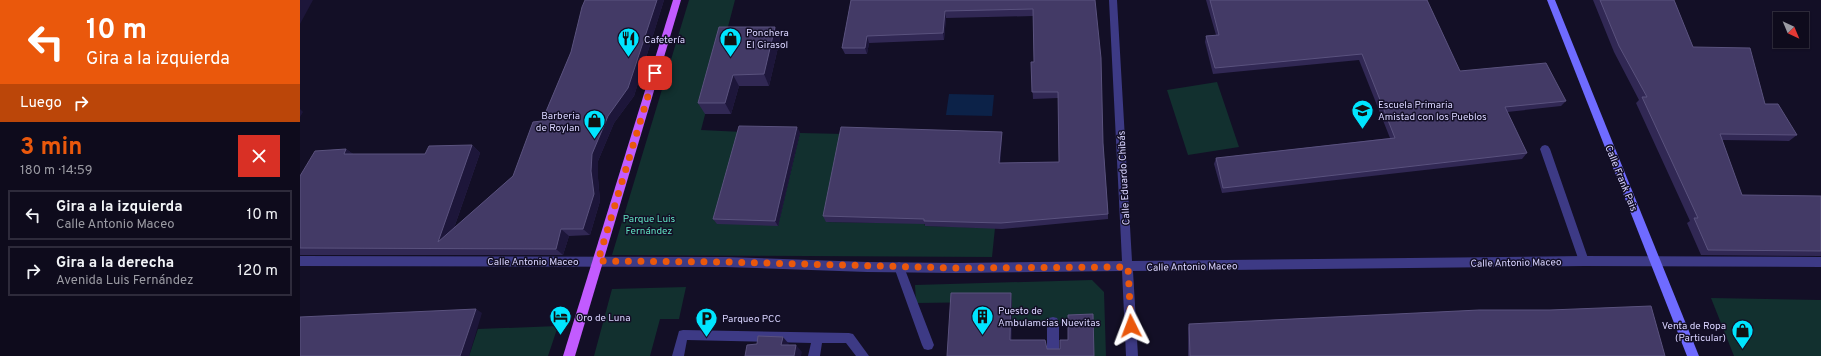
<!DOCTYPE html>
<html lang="es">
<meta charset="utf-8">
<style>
:root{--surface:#0e0b1c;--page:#171425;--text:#f1f3f6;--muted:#9b9ba3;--line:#2e2b3b;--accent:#ea580c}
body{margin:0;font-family:Overpass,sans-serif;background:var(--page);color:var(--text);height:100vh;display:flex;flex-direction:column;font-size:15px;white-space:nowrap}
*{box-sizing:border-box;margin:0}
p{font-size:13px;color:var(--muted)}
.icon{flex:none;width:22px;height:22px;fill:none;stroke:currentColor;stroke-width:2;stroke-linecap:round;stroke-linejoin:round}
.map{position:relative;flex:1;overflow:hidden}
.details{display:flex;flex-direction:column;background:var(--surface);width:300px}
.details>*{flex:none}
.top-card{background:#ea580c;color:#fff;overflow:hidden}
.needle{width:26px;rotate:136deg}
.controls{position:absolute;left:1473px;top:12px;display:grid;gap:8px}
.controls a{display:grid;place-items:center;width:36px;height:36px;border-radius:0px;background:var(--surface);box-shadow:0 1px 3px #0004,0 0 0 1px var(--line);font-size:20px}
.pin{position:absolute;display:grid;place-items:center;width:34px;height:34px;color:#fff;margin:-17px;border-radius:8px;box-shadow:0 2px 6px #0006}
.me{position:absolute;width:44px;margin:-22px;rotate:357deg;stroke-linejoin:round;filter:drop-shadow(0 0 3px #0008)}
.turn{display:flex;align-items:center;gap:14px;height:84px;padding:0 20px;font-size:18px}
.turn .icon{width:52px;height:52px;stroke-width:2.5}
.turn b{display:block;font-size:28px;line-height:34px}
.then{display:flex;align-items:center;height:38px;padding:0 20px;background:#0003;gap:8px;font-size:15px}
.round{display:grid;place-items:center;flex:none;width:42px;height:42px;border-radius:0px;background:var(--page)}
.overview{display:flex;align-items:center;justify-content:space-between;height:68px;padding:0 20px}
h1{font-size:24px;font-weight:700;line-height:30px;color:var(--accent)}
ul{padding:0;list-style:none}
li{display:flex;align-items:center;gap:12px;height:50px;margin:0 8px 6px;padding:0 12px;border:2px solid var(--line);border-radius:0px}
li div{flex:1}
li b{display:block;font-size:15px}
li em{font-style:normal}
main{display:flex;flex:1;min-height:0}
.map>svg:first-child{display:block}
.green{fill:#12302f}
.water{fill:#0c2248}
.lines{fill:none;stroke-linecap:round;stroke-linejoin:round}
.lane{fill:#3d3a85;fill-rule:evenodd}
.street{fill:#3d3a85;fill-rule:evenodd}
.secondary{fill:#6f6bff;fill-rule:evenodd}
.primary{fill:#c25bff;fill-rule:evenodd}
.wall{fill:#312854}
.shaded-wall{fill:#1d163a}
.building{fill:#433a66;stroke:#5a527e}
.route{stroke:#ea580c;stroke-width:7;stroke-dasharray:0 12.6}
.labels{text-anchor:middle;stroke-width:3;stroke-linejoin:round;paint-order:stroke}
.poi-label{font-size:10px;fill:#d9d4ff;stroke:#130f26;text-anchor:start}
.street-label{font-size:10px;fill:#d9d4ff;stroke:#130f26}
.park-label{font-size:10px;fill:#5fe0c0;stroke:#130f26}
</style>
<main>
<section class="details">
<div class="top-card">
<div class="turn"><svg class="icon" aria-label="left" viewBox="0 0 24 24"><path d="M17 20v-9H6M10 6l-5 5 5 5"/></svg><div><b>10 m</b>Gira a la izquierda</div></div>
<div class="then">Luego<svg class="icon" aria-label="right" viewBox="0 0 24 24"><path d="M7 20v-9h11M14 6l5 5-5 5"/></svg></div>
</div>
<div class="overview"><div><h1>3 min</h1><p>180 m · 14:59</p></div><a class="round" style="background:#d93025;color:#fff"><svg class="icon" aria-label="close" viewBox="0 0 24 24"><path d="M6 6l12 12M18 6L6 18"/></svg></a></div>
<ul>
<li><svg class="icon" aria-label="left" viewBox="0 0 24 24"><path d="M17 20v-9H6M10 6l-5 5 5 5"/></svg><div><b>Gira a la izquierda</b><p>Calle Antonio Maceo</p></div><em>10 m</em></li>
<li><svg class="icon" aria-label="right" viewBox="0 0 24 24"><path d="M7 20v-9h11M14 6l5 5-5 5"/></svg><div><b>Gira a la derecha</b><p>Avenida Luis Fernández</p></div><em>120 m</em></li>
</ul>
</section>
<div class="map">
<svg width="1521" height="356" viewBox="0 0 1521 356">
<rect width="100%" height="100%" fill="#130f26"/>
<g class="green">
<path d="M389,0H435L401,130L443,132L478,226L500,133L544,134L526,222L588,223L602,136L625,226L695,228L692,257L312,255Z"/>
<path d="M917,82L939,147L888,155L867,90Z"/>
<path d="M792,280L804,292L806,356H793L792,323H712L692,302L616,303L615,285Z"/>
<path d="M386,287L379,319H360L350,356H294L312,289Z"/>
<path d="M1411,298L1521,300V356H1434Z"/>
<path d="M258,326L248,356H169L178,329Z"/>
</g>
<path class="water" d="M649,94L694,95L692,116L646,115Z"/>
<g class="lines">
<g class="lane">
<path d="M1245,145L1248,146L1250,149L1289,261L1288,264L1284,266L1280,264L1279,261L1240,149L1242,146Z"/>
<path d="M599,262L603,264L604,267L634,345L632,349L628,350L624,349L622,345L594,267L595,264Z"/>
<path d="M753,317L757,318L759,322V356H747V322L749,318Z"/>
<path d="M383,330L549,333L553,334L569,356H556L546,343H522L520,356H508L511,343L387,340L384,356H372L379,331Z"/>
</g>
<path class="street" d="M809,0H817L832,261L1284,256L1521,257V267L1284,266L833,271L838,356H826L822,271L656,273L567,272L426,267L0,266V256L426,257L567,262L656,263L822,261Z"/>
<path class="secondary" d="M1247,0H1255L1399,356H1387Z"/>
<path class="primary" d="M373,0H381L275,356H263Z"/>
</g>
<g class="wall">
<path d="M285,0H364L334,96L314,123L298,161V178L300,201L290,235L269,236L263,255H0V176L46,149L53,154H125L172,145L180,153L154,228L213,176L242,121L271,52Z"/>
<path d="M551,0H795L803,143L808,214V219L702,229L625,226V224L526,222L523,216L702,132V138L700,163L759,162L758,98L733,99L731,62H734L733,16L646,18L644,40L569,43L567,54H545L542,48Z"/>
<path d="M906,0H1127L1160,71L1266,101L1261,106L1207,112L1227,153L1222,159L922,193L914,164L916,158L1090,138L1059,60L913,74L905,42L906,36L916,35Z"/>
<path d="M1293,0H1374L1393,47L1465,104L1497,135L1489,141L1422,140L1442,195L1521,196V256L1401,255L1387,223L1390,221L1336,103L1339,100L1314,52Z"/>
<path d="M475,27L480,39L469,86H439L431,114H405L398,103Z"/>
<path d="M500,132L478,226L417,224L413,219Z"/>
<path d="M889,324L1365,356H888V328Z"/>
</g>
<g class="shaded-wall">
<path d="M0,0H13L0,24Z"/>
<path d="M357,0H364L334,96L314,123L298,161V178L300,201L290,235L283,229L291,171L292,154Z"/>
<path d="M645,11L646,18L644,40L643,33Z"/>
<path d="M475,27L480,39L469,86L464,74Z"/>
<path d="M567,36L569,43L567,54L565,48Z"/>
<path d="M433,75L439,86L431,114L425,103Z"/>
<path d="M0,109L3,112L0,117Z"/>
<path d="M497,127L500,132L478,226L475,221Z"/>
<path d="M702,132V138L700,169L699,163Z"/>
<path d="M172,145L180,153L147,248L138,242Z"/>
<path d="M46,149L56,156L44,154Z"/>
<path d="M261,229L269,236L263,255L256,249Z"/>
<path d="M711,293L712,302V349L710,340Z"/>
<path d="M176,309L182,313L169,356H160Z"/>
<path d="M483,337L489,344L487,353L481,345Z"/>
<path d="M496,345L502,352L501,356H494Z"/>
</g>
<g class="building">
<path d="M285,0H357L328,88L308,116L292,154L291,171L294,194L283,229H261L256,249L0,248V176L15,151L46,149L44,154H125L129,146L172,145L138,242L213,176L233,122L242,121L271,52L282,7Z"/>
<path d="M551,0H795L801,58L803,143L808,214L701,223L624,221V219L523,216L541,127L702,132L699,163L759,162L758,92H732L731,62H734L733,9L645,11L643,33L567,36L565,48H542Z"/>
<path d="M910,0H1127L1160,71L1246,63L1266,101L1205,107L1227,153L923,188L916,158L1095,138L1062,54L915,68L906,36L919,35Z"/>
<path d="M1300,0H1374L1393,47L1450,48L1465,104H1478L1497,135L1420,134L1442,195L1521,196V251L1408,250L1394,218H1398L1342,97H1347L1319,46Z"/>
<path d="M419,27H475L464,74L433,75L425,103H398Z"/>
<path d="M439,126L497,127L475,221L413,219Z"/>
<path d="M651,293H711L710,340H745L747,349H760V340H768V315L793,314L794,356H647Z"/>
<path d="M1351,306L1365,356H890L889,324L1179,310H1250Z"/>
<path d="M176,309L160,356H0V317Z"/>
<path d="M458,336L483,337L481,345H496L494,356H445L447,345L457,344Z"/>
</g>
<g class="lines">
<path class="route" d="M355,73L298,261L426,262L656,268L828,267L831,326"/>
</g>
<defs>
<symbol id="shop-pin" viewBox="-11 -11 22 30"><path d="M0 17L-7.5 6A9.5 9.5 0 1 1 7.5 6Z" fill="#00e5ff" stroke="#130f26"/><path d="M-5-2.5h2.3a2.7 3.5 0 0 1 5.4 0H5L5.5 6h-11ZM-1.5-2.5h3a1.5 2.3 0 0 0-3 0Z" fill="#111"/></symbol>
<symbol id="restaurant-pin" viewBox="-11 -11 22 30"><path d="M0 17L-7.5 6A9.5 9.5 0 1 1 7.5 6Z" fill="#00e5ff" stroke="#130f26"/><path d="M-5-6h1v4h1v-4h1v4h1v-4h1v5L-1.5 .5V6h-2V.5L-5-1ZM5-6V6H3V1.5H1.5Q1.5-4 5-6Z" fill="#111"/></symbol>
<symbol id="school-pin" viewBox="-11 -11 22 30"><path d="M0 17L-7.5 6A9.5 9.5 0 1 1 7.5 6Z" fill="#00e5ff" stroke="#130f26"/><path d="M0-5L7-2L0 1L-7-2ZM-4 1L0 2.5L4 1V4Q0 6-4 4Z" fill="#111"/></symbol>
<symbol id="building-pin" viewBox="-11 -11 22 30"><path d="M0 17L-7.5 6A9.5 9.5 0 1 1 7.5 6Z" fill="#00e5ff" stroke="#130f26"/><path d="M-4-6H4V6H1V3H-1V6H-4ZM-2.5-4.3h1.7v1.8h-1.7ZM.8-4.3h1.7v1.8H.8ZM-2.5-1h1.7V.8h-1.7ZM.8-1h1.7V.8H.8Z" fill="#111"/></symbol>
<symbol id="hotel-pin" viewBox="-11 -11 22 30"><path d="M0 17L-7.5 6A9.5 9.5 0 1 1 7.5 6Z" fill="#00e5ff" stroke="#130f26"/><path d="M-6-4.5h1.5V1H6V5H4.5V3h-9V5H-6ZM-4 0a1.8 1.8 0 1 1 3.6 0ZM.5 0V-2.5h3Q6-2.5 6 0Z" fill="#111"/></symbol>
<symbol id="parking-pin" viewBox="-11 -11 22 30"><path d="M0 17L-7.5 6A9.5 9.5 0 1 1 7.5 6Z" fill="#00e5ff" stroke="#130f26"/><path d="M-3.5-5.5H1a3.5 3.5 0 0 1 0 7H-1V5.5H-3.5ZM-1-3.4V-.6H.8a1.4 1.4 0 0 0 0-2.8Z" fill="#111"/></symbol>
</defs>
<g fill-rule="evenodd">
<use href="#shop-pin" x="418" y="26" width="25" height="34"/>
<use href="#restaurant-pin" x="316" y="26" width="25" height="34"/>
<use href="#school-pin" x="1050" y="98" width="25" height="34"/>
<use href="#shop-pin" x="282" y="108" width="25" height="34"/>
<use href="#building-pin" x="670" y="304" width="25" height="34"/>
<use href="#hotel-pin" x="248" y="304" width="25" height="34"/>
<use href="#parking-pin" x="394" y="306" width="25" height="34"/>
<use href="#shop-pin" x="1430" y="318" width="25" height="34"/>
</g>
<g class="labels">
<g class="poi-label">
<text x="446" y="36">Ponchera<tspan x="446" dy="12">El Girasol</tspan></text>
<text x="344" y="43">Cafetería</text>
<text x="1078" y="108">Escuela Primaria<tspan x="1078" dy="12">Amistad con los Pueblos</tspan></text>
<text x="280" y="119" text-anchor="end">Barberia<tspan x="280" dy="12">de Roylan</tspan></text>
<text x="698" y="314">Puesto de<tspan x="698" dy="12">Ambulamcias Nuevitas</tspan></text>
<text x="276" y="321">Oro de Luna</text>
<text x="422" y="322">Parqueo PCC</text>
<text x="1426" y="329" text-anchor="end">Venta de Ropa<tspan x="1426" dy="12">(Particular)</tspan></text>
</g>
<g class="street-label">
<text transform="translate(823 178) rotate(-93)" y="4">Calle Eduardo Chibás</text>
<text transform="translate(1322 178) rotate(68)" y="4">Calle Frank Pais</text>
<text x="233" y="265">Calle Antonio Maceo</text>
<text transform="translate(1216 262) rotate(-1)" y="4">Calle Antonio Maceo</text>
<text transform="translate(892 266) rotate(-1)" y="4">Calle Antonio Maceo</text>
</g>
<g class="park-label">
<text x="349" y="222">Parque Luis<tspan x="349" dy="12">Fernández</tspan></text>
</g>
</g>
</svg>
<div class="controls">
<a><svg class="needle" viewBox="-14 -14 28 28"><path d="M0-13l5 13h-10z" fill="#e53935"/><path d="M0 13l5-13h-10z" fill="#9b9ba3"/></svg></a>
</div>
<div class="pin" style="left:355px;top:73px;background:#d93025"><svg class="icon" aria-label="arrive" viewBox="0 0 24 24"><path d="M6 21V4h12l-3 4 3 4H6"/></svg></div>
<svg class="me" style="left:831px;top:326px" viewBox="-20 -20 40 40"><path d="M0-17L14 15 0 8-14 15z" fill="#ea580c" stroke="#fff" stroke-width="4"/></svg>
</div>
</main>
